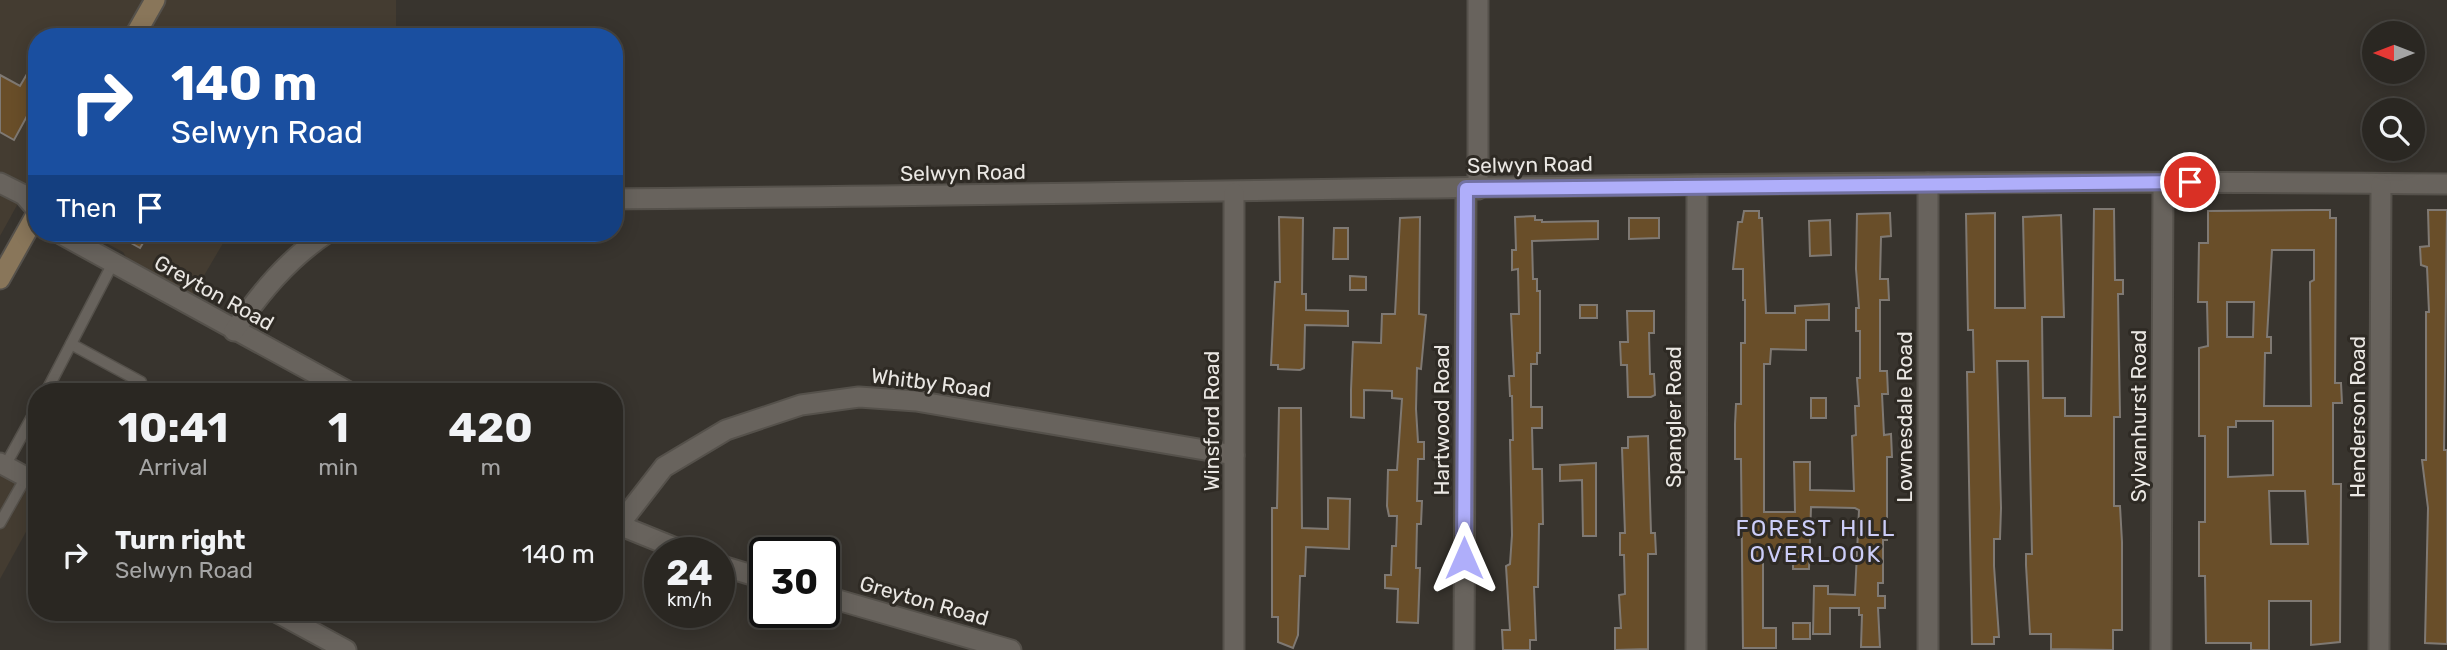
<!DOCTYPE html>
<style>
:root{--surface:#2a2722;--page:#322f2a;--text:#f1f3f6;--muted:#a5a5a5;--line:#464440}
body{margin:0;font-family:Rubik,sans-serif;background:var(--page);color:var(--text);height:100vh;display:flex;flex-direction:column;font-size:26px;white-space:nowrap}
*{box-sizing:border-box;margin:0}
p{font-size:23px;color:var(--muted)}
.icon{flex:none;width:38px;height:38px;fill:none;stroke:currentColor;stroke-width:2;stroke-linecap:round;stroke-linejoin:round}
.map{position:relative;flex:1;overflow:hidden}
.sheet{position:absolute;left:28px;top:383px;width:595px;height:238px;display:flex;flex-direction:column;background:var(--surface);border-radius:28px;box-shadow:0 4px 18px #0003,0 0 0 2px var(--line)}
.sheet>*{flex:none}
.top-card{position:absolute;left:28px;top:28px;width:595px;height:214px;border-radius:28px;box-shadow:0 4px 18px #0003,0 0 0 2px var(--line);background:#1a4fa0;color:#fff;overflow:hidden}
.needle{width:46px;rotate:270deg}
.buttons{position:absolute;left:2362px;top:21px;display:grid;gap:14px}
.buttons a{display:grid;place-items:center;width:63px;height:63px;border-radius:50%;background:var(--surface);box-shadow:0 4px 18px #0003,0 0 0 2px var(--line);font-size:35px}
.speed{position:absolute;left:644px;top:537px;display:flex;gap:14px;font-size:35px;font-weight:700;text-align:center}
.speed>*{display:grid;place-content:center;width:91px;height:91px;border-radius:50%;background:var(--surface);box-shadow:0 4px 18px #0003,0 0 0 2px var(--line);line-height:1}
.speed small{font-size:18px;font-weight:400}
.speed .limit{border:4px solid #111;border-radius:10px;background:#fff;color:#111}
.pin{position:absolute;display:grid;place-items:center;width:60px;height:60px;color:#fff;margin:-30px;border:4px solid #fff;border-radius:50%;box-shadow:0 2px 7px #0007}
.me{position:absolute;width:77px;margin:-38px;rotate:0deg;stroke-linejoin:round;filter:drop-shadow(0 0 5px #0008)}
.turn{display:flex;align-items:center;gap:24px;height:147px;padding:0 28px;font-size:32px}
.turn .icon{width:91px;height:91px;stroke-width:2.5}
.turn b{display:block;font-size:49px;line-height:60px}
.then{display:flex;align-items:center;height:66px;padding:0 28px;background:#0003;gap:14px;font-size:26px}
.eta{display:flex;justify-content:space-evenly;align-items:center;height:119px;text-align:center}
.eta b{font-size:42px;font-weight:700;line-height:49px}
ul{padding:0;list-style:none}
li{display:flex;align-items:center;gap:21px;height:105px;padding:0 28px}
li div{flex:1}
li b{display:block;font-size:26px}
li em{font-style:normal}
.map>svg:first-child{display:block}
.built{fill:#443c31}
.building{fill:#694e29;stroke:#7f7973;stroke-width:2;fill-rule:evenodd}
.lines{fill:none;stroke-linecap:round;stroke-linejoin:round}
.service-casing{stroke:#55514b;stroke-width:13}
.minor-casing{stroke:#55514b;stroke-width:23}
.secondary-casing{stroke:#55514b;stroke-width:23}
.service{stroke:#68635d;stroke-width:10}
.minor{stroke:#68635d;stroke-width:19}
.secondary{stroke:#89765a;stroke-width:19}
.route-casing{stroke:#7271a2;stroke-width:18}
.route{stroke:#afaefa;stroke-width:12}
.labels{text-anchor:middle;stroke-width:6;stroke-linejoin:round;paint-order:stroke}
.street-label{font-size:21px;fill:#eae7e3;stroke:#2e2a24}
.neighbourhood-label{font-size:23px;letter-spacing:2px;fill:#cccdf8;stroke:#2e2a24}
</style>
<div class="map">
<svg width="2447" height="650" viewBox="0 0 2447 650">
<rect width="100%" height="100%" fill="#38342e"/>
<g class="built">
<path d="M0,0H396V37H37V206L21,198L0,236Z"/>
<path d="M87,233H229L192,296L129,262L123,252Z"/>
<path d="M0,475L37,493V512L0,579Z"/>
</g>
<g class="building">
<path d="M37,57V110L32,107L14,140L0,132V75L20,86Z"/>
<path d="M2094,209H2114L2115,280H2123V294H2118L2120,417H2114V506H2120L2122,542V630H2113V650L2051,649V634H2030L2026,565V554H2032L2028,361H1997L2001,508L2000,539H1994V566L1999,637H1994V644H1972L1967,372H1974L1973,330H1968L1966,214L1995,213V308H2025L2023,217L2061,215L2064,317H2042L2043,398H2065V416H2091Z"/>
<path d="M2314,210H2330V218H2336L2335,383H2341L2342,403H2333V484H2341L2340,642L2311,645V601H2269V650H2251V643H2206L2205,576H2199V522H2205V436H2199V348L2208,346L2207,302H2198L2199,243H2208V211ZM2272,250H2314V280L2310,282L2311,406H2264L2265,353H2271V337H2267ZM2227,302H2254L2253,337H2227ZM2236,421H2273V475L2228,477V427H2236ZM2269,491H2305L2308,544H2271Z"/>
<path d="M2428,210H2447L2444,450H2447V644L2425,643L2428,508L2422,460H2426V312H2429L2427,267L2421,265L2420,247L2429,246Z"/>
<path d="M1744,211H1759V218H1762L1766,313H1795V306L1829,304V320H1806V350L1771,349L1770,364H1764V512H1795L1794,462H1810V490L1854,491L1852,436L1856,435L1855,406H1859L1857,378H1860V331H1856V308H1859L1856,269L1857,214L1890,213L1891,236L1881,237L1880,279H1888L1889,300H1880V371H1887L1888,394H1882L1884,435L1891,434L1892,457H1887V540H1883V583H1878V596H1885V608H1878L1880,647H1861L1862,615H1859V608H1830V634H1813L1814,586H1828V594L1855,595L1859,510L1855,508L1811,507L1809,569H1793V551L1763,552V628H1776V648H1743L1741,459H1735V424L1736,404H1741V343H1745V300H1743V269H1733L1738,222H1742Z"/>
<path d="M1535,216V220H1542V222L1598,221V239L1532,241L1533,279H1537V291H1540V353H1537V364H1531V407H1542V428H1532L1533,469H1542L1543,524H1539L1538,587H1534L1536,640H1530V650H1503L1502,630H1510L1506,566L1510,564L1512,535L1510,440H1513L1512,396H1510L1509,376H1514L1511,314H1519L1518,269L1512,270V250H1516L1515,217Z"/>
<path d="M1279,217L1303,218L1302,294H1306V310L1348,311V326L1305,325L1304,368L1300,370L1278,369V365H1271L1275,282H1280Z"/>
<path d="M1420,217L1419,314L1426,315L1421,369L1417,368L1416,409L1418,442H1424V459H1418L1417,501H1422L1421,524H1417L1416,568H1420L1418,623L1397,622L1398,589L1385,588V575H1391L1392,546H1396L1397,516H1389L1387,506L1388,470H1397L1402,399L1392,398V391L1364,390V418L1351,417V390L1353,342L1381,343L1382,314H1395L1400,218Z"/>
<path d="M1659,218V238L1629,239V218Z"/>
<path d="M1830,220L1831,255L1810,256L1809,221Z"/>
<path d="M1334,228H1348V259H1333Z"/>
<path d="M113,233H149L140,248Z"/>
<path d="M1350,276L1366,277V290H1350Z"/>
<rect x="1580" y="305" width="17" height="13"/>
<path d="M1627,311H1654V333H1649L1650,374H1654L1655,395L1651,397H1628L1627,365H1621L1620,342H1628Z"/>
<rect x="1811" y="398" width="15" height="20"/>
<path d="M1279,408H1301L1302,528L1328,529V498L1350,499L1349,549L1306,547L1305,576H1300L1298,635L1293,648L1278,642V617H1272V508H1277Z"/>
<path d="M1648,436L1651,533H1655L1656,554H1648V649L1615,650V628H1621L1619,595L1625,594L1624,555H1620V533H1625L1622,448H1628V437Z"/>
<path d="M1596,463V536H1583L1582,480L1560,481V465Z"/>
<rect x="1793" y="623" width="17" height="16"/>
</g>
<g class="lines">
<defs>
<g id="service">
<path d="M71,344L141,382"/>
<path d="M50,385L63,392"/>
<path d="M46,392L113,263"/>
<path d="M5,466L37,408"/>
<path d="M0,523L26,477"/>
</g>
<g id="minor">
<path d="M1478,0V189"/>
<path d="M0,183L24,195L37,210"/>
<path d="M614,199C1225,193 1836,177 2447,184"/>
<path d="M59,233L349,392"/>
<path d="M234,331C260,293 288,259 327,233"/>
<path d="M0,463L37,483"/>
<path d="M614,523L688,553"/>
<path d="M619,525L664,467L726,430L801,405L859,397L916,401L1234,455"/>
<path d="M719,565L765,579"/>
<path d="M824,596L1011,650"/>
<path d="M276,612L346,650"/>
<path d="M1234,650V193"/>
<path d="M1464,650L1466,189"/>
<path d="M1696,650L1697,185"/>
<path d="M1928,650V183"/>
<path d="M2161,650L2163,182"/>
<path d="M2379,650L2381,184"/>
</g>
<g id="secondary">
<path d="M134,37L155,0"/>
<path d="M0,279L37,213"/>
</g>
</defs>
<use href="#service" class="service-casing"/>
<use href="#minor" class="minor-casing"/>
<use href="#secondary" class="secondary-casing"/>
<use href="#service" class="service"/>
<use href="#minor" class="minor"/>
<use href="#secondary" class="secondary"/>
</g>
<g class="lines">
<defs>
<path id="route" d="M1464,558L1466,189L2190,182"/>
</defs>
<use href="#route" class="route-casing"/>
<use href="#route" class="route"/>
</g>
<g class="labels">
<g class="street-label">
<text transform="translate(1530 165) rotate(-1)" y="7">Selwyn Road</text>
<text transform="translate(963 173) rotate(-1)" y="7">Selwyn Road</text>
<text transform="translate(214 293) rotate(29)" y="7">Greyton Road</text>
<text transform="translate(931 383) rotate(7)" y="7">Whitby Road</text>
<text transform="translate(2139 416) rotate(-90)" y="7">Sylvanhurst Road</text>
<text transform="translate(1674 417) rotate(-90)" y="7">Spangler Road</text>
<text transform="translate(1905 417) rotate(-90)" y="7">Lownesdale Road</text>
<text transform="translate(2358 417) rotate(-90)" y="7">Henderson Road</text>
<text transform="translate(1442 420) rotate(-90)" y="7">Hartwood Road</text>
<text transform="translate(1212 421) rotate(-90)" y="7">Winsford Road</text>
<text transform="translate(924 601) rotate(16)" y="7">Greyton Road</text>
</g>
<g class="neighbourhood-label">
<text x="1816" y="536">FOREST HILL<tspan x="1816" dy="26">OVERLOOK</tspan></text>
</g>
</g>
</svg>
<div class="buttons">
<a><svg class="needle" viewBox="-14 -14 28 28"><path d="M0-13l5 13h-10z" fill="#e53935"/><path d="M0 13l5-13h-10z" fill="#a5a5a5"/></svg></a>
<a><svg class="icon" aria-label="search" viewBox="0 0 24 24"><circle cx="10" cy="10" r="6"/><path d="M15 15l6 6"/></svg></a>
</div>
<div class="speed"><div>24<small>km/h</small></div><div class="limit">30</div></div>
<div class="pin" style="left:2190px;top:182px;background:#d93025"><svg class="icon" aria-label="arrive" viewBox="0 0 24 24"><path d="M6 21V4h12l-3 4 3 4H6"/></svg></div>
<svg class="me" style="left:1464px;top:558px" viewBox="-20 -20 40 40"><path d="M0-17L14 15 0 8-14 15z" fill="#afaefa" stroke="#fff" stroke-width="4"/></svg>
<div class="top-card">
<div class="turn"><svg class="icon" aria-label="right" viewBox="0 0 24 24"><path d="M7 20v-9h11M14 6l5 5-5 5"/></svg><div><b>140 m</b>Selwyn Road</div></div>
<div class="then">Then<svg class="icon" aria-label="arrive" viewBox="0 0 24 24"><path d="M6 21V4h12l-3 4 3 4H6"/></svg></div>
</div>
<section class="sheet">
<div class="eta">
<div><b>10:41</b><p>Arrival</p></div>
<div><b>1</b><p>min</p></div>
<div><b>420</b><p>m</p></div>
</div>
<ul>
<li><svg class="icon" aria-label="right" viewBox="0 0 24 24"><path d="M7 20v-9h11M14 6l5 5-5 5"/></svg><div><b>Turn right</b><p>Selwyn Road</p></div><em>140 m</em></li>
</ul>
</section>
</div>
